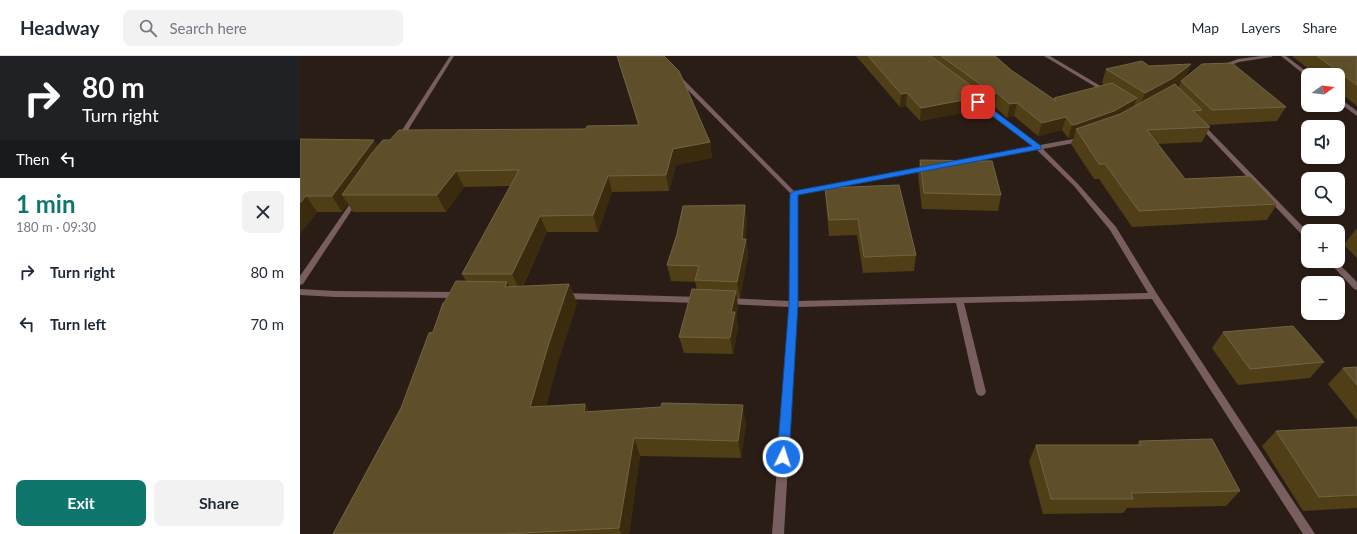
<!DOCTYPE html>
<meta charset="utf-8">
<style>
:root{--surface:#fff;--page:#f2f2f3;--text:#1f2937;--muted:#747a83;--line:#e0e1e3;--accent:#0f766e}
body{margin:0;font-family:Lato,sans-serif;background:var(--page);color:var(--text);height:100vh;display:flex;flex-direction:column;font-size:15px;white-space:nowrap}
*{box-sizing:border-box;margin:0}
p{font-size:13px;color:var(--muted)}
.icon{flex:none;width:22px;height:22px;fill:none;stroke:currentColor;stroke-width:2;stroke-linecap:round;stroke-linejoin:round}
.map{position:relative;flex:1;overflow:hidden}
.sheet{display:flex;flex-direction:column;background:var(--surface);width:300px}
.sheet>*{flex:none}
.hud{background:#202124;color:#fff;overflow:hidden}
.needle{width:26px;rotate:75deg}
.tools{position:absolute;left:1001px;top:12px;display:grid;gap:8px}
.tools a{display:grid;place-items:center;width:44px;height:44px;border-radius:8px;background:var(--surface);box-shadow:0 2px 6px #0003;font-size:20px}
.pin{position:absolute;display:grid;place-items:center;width:34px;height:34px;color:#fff;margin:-17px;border-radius:8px;box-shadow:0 2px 6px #0006}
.me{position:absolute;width:44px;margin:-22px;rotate:4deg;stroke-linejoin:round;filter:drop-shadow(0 0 3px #0008)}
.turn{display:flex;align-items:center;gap:14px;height:84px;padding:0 16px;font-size:18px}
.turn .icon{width:52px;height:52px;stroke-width:2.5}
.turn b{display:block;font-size:28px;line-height:34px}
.then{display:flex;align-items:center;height:38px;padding:0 16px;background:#0003;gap:8px;font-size:15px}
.round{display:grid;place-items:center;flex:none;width:42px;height:42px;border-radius:8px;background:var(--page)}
.summary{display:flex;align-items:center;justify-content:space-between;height:68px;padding:0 16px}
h1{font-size:24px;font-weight:700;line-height:30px;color:var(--accent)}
.cta{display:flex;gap:8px;margin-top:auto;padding:8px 16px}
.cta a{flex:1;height:46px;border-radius:8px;background:var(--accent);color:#fff;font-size:16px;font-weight:700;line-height:46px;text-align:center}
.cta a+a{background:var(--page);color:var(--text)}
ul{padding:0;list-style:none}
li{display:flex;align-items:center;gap:12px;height:52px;padding:0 16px}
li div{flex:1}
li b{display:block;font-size:15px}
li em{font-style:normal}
header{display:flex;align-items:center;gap:24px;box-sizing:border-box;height:56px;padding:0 20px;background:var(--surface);border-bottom:1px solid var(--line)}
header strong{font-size:19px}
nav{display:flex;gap:22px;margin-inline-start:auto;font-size:14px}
.search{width:280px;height:36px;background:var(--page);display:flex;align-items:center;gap:10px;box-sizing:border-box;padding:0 14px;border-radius:8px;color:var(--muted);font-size:15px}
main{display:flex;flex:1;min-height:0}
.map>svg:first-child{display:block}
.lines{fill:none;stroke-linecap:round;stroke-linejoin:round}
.lane{fill:#785e5e;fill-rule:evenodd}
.street{fill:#785e5e;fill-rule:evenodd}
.wall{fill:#4f3e16;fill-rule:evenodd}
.shaded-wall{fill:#3a2a0e}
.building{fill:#5e4f2a;stroke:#726444}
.route{fill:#1a73e8;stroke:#114b97}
</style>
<header>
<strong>Headway</strong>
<div class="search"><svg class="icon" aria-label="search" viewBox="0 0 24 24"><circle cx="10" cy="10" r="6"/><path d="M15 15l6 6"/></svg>Search here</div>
<nav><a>Map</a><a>Layers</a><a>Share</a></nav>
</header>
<main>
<section class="sheet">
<div class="hud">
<div class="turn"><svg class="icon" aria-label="right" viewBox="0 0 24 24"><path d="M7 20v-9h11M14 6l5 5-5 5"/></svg><div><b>80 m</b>Turn right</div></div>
<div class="then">Then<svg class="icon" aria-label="left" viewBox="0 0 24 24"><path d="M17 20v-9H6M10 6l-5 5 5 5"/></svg></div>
</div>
<div class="summary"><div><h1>1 min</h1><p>180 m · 09:30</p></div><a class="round"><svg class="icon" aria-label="close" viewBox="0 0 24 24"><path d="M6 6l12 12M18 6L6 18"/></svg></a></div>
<ul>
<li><svg class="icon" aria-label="right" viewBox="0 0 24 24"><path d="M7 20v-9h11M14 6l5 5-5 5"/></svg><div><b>Turn right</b></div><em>80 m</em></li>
<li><svg class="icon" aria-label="left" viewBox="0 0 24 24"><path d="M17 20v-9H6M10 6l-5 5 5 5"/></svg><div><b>Turn left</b></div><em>70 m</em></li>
</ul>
<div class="cta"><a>Exit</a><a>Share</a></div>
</section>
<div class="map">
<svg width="1057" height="478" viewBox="0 0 1057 478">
<rect width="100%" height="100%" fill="#2a1d16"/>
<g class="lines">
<path class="lane" d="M150,0H154L103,82L100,84L98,83L97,82Z"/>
<g class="street">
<path d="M744,0H750L809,35L804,36Z"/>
<path d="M961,0H973L971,1L939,6L923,12L920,10L938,3Z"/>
<path d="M981,0H986L1011,19L1006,20Z"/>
<path d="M375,19H379L495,136L629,109L632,111L629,113L497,139V245L848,237L810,174L774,130L737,94L654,109L651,107L654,105L734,91L673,45V43L675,42L740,89L784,81V83L774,87L743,93L778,128L816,171L857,238L1015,478H1003L852,243L664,247L686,336L684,339L681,340L678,339L676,336L656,247L497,251L484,478H472L489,251L427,248L423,245L427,242L489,245L491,138L375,21Z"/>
<path d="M1038,41L1057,55V60L1038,46Z"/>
<path d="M901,67L903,68L1008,176V182H1005L899,70L898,69Z"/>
<path d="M56,141L59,143L3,228L0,229V220L54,142Z"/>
<path d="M1028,205H1036L1057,226V234L1054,233Z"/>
<path d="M0,233L35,235L159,236L163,239L159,242L35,241L0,239Z"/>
<path d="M265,237L399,241L403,244L399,247L265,243L261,240Z"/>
</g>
</g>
<g class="wall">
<path d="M317,0H364L410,86L412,102L376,109L369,135L312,136L298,176H247L223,230L269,228L277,247L258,305L246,350L285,348L289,356L446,367L441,402L340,400L329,478H33L101,352L133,276L144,247L166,225L162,218L210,130L164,131L146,156H53L48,148L42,156H17L0,178V83L74,84L77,90L90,84L286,73L338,69Z"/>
<path d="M556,0H695L711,14L754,43V42L804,29L802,27L806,13L849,10L891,8L885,22L986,51L977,65L907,69L910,71L902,86L858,88L885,123L977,148L967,164L832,171L799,123H794L771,88L774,81L768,82L762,74L738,80L714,60L707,62L695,51H691L684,46L682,53L620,65L606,50L600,51ZM881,25L878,32L876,30Z"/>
<path d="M993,0H1057V50L1038,35V19H1017L993,1Z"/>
<path d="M620,104L701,139L698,155L622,153L618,119Z"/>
<path d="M525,132L616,199L614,215L563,217L557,179L529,180L526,147Z"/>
<path d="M445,149L447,165L445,183H446L448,199L440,242H437L438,251L436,261L438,272L433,298L384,297L379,281L397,233L395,226L371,225L367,209Z"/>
<path d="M1056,173H1057V202L1044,189Z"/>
<path d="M923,276L1024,306L1010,322L938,329L912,292Z"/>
<path d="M1057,311V364L1028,328L1043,312Z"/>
<path d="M1057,371V452L1003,455L962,390L976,375Z"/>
<path d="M839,385L940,435L926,450L827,452L823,457L743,458L729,405L736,389H837Z"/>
</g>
<g class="shaded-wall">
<path d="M891,8L885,22L867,37L839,51L845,37Z"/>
<path d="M607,37L606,50L600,51L601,38Z"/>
<path d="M697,37L695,51H691L694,38Z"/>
<path d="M685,40L682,53L620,65L621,52Z"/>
<path d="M837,42L832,55L776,73L774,81L768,82L772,69Z"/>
<path d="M717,47L714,60L707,62L710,48Z"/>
<path d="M766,61L762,74L738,80L742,67Z"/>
<path d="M74,84L83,99L42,139L48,148L42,156L32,140Z"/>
<path d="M410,86L412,102L376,109L369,135L366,119L373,93Z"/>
<path d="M156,115L164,131L146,156L137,139Z"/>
<path d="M308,120L312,136L298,176L293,159Z"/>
<path d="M6,140L17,156L0,178V147Z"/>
<path d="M445,149L447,165L445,189L446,183L448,199L440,242L437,226Z"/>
<path d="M240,160L247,176L220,235L212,218Z"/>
<path d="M207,226L216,244L205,231Z"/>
<path d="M269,228L277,247L258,305L241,369L230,351L249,287Z"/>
<path d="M436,235L438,251L436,261L438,272L433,298L430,282L431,256Z"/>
<path d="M285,348L294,366L284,356Z"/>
<path d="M443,349L446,367L441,402L438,385Z"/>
<path d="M334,382L340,400L329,478H322L319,472Z"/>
</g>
<g class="building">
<path d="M317,0H364L379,15L410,86L373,93L366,119L308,120L293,159L240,160L212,218H162L219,114L156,115L137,139H42L72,97L83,84H90L99,74L286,73L287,70L339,69Z"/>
<path d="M568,0H631L685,40L621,52L607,37L601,38Z"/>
<path d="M641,0H695L711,14L756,45L754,42L812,27L837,42L814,55L777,68L772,69L766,61L742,67L717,47L710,48L697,37L694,38Z"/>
<path d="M1017,0H1057V29Z"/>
<path d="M842,5L849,10L891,8L873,22L845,37L806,13Z"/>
<path d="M932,7L986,51L912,54L881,25L902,8Z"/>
<path d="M875,28L902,54L893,55L910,71L847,74L885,123L950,120L977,148L839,155L805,108H799L776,73L820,58Z"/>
<path d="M0,83L74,84L32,140H6L0,147Z"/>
<path d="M620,104L692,105L701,139L624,137Z"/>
<path d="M599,129L616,199L564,201L558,163L529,164L525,132Z"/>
<path d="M445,149L442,183H446L437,226L395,224L399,210L367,209L377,178L383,150Z"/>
<path d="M156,225L207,226L205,231L269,228L249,287L230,351L285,348L284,356L361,351L362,347L443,349L438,385L334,382L319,472L204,478H33L101,352L129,277L133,276L143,247H144Z"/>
<path d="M392,233L436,235L431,256H435L430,282L379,281Z"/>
<path d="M993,270L1024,306L950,313L923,276Z"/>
<path d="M1057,311V329L1043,312Z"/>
<path d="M1057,371V439L1019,441L976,375Z"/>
<path d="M912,383L940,435L831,437L833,443H751L736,389H841L839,385Z"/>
</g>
<path class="route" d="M675,44H680L741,90V93L498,139V248L489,401L487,405L483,406L479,405L477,401L489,248L490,138L494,135L732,90L675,47Z"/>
</svg>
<div class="tools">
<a><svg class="needle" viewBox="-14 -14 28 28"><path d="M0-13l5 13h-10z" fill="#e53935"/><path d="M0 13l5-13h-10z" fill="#747a83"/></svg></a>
<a><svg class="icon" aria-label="sound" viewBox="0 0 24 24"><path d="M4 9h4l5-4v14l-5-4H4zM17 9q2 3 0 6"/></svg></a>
<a><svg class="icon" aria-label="search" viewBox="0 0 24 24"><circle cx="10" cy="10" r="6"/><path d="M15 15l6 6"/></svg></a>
<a>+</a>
<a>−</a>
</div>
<div class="pin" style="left:678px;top:46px;background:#d93025"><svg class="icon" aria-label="arrive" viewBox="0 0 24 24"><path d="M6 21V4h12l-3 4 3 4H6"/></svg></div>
<svg class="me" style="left:483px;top:401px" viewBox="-20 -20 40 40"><circle r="17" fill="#1a73e8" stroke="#fff" stroke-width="3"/><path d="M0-11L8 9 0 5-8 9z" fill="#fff"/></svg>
</div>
</main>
